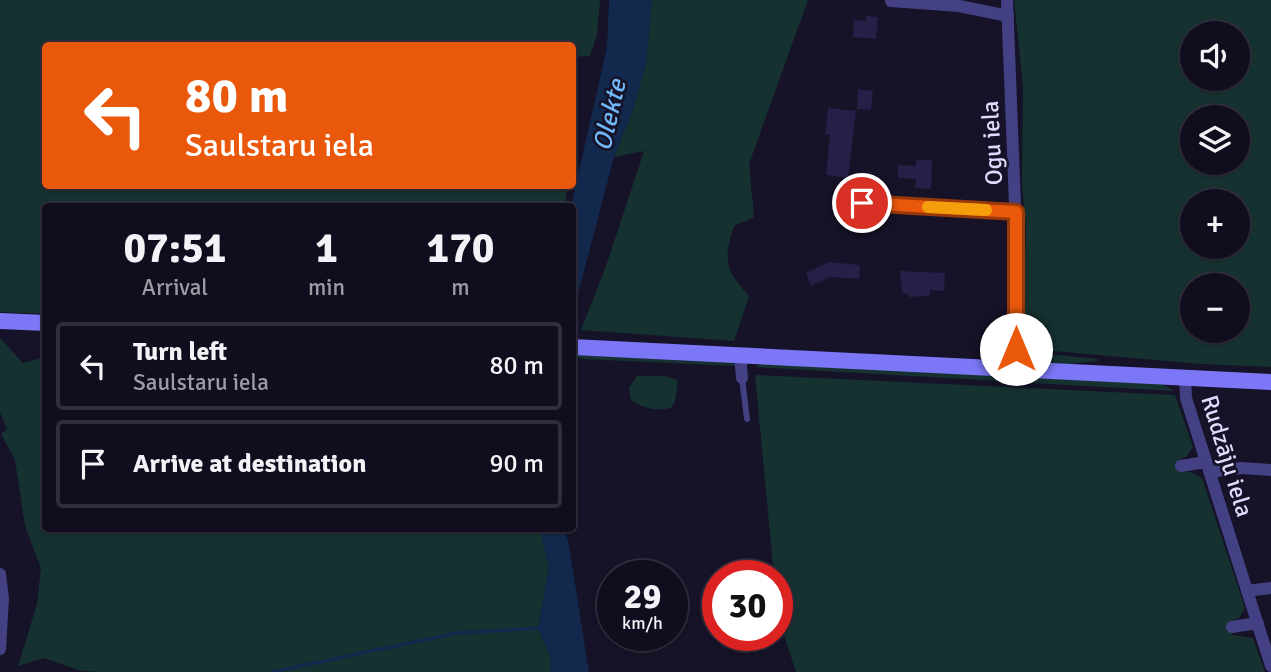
<!DOCTYPE html>
<meta charset="utf-8">
<style>
:root{--surface:#100e1e;--page:#1e1c2b;--text:#f1f3f6;--muted:#9c9ca4;--line:#302e3c}
body{margin:0;font-family:Signika,sans-serif;background:var(--page);color:var(--text);height:100vh;display:flex;flex-direction:column;font-size:26px;white-space:nowrap}
*{box-sizing:border-box;margin:0}
p{font-size:23px;color:var(--muted)}
.icon{flex:none;width:38px;height:38px;fill:none;stroke:currentColor;stroke-width:2;stroke-linecap:round;stroke-linejoin:round}
.map{position:relative;flex:1;overflow:hidden}
.side{position:absolute;left:42px;top:203px;width:534px;height:329px;display:flex;flex-direction:column;background:var(--surface);border-radius:7px;box-shadow:0 2px 5px #0004,0 0 0 2px var(--line)}
.side>*{flex:none}
.hud{position:absolute;left:42px;top:42px;width:534px;height:147px;border-radius:7px;box-shadow:0 2px 5px #0004,0 0 0 2px var(--line);background:#ea580c;color:#fff;overflow:hidden}
.fabs{position:absolute;left:1180px;top:21px;display:grid;gap:14px}
.fabs a{display:grid;place-items:center;width:70px;height:70px;border-radius:50%;background:var(--surface);box-shadow:0 2px 5px #0004,0 0 0 2px var(--line);font-size:35px}
.speed{position:absolute;left:597px;top:560px;display:flex;gap:14px;font-size:35px;font-weight:700;text-align:center}
.speed>*{display:grid;place-content:center;width:91px;height:91px;border-radius:50%;background:var(--surface);box-shadow:0 2px 5px #0004,0 0 0 2px var(--line);line-height:1}
.speed small{font-size:18px;font-weight:400}
.speed .limit{border:10px solid #d22;background:#fff;color:#111}
.pin{position:absolute;display:grid;place-items:center;width:60px;height:60px;color:#fff;margin:-30px;border:4px solid #fff;border-radius:50%;box-shadow:0 2px 7px #0007}
.me{position:absolute;width:77px;margin:-38px;rotate:0deg;stroke-linejoin:round;filter:drop-shadow(0 0 5px #0008)}
.turn{display:flex;align-items:center;gap:24px;height:147px;padding:0 28px;font-size:32px}
.turn .icon{width:91px;height:91px;stroke-width:2.5}
.turn b{display:block;font-size:49px;line-height:60px}
.eta{display:flex;justify-content:space-evenly;align-items:center;height:119px;text-align:center}
.eta b{font-size:42px;font-weight:700;line-height:49px}
ul{padding:0;list-style:none}
li{display:flex;align-items:center;gap:21px;height:88px;margin:0 14px 10px;padding:0 14px;border:4px solid var(--line);border-radius:7px}
li div{flex:1}
li b{display:block;font-size:26px}
li em{font-style:normal}
.map>svg:first-child{display:block}
.green{fill:#153231;fill-rule:evenodd}
.water{fill:#12284c}
.lines{fill:none;stroke-linecap:round;stroke-linejoin:round}
.stream{stroke:#12284c;stroke-width:3.5}
.building{fill:#271f48}
.service{stroke:#434084;stroke-width:6}
.minor{stroke:#434084;stroke-width:12}
.secondary{stroke:#7c77f7;stroke-width:16}
.route-casing{stroke:#983908;stroke-width:18}
.route{stroke:#ea580c;stroke-width:12}
.slow{stroke:#f59e0b;stroke-width:12}
.labels{text-anchor:middle;stroke-width:5;stroke-linejoin:round;paint-order:stroke}
.street-label{font-size:24px;fill:#dfdbfd;stroke:#161228}
.water-label{font-size:26px;font-style:italic;fill:#6fb7f7;stroke:#161228}
</style>
<div class="map">
<svg width="1271" height="672" viewBox="0 0 1271 672">
<rect width="100%" height="100%" fill="#161228"/>
<g class="green">
<path d="M0,0H600L597,35L590,56L572,57V46H46V186H567L565,206H46L45,314L0,312Z"/>
<path d="M652,0H808L749,164L754,217L734,226C723,260 725,270 749,296L734,341L581,330L606,266L644,151L614,157L633,110L646,63Z"/>
<path d="M1014,0H1271V367L1201,364L1019,348L1026,233L1022,182L1023,85ZM1192,33H1237V79H1192ZM1192,117H1237V163H1192ZM1192,201H1237V247H1192ZM1192,285H1237V331H1192Z"/>
<path d="M0,338L23,363L45,357L46,528L540,529L549,567L538,629L550,655L551,672H104L81,671L44,658L18,666L37,604L41,568L25,526L15,460L1,434L7,429L0,412Z"/>
<path d="M1020,351L1097,359L1098,361L1057,365L1026,363L1021,357Z"/>
<path d="M572,355L733,363L737,366L582,359Z"/>
<path d="M762,363L1159,382L1174,391L755,367Z"/>
<path d="M755,375L1175,395L1193,447L1186,457L1180,459L1181,471L1190,472L1202,478L1245,608L1239,618L1230,622L1232,635L1253,638L1265,672H796L778,616L777,576H774Z"/>
<path d="M637,376H665L678,380L675,401L671,408C656,411 644,409 631,400L629,388Z"/>
</g>
<g class="water">
<path d="M609,0H652L646,63L633,110L614,157L572,317L571,206L607,47Z"/>
<path d="M540,529H564L568,540L589,672H551L550,655L538,629L549,567Z"/>
</g>
<g class="lines">
<path class="stream" d="M272,672L457,633L542,628"/>
</g>
<g class="building">
<path d="M866,16L878,17L876,39L853,37L854,20L866,21Z"/>
<path d="M858,89L873,91L871,110L857,109Z"/>
<path d="M828,108L856,111L848,178L826,175L830,135L825,134Z"/>
<path d="M916,160H932L931,189L915,188L916,179L898,178V165L916,166Z"/>
<path d="M829,262L860,265L859,279L831,277L811,286L806,273Z"/>
<path d="M900,271L945,273L944,291L930,290L929,296L909,297V294L902,293Z"/>
</g>
<g class="lines">
<path class="service" d="M742,378L747,419"/>
<g class="minor">
<path d="M1007,0L1015,205V368"/>
<path d="M891,1L959,6L1008,16"/>
<path d="M862,203L1016,212"/>
<path d="M740,354L742,378"/>
<path d="M1185,377L1186,398L1271,666"/>
<path d="M1181,466L1206,462"/>
<path d="M1210,472L1241,468L1271,470"/>
<path d="M0,574L3,599L0,649"/>
<path d="M1247,591L1271,588"/>
<path d="M1232,627L1258,623"/>
</g>
<g class="secondary">
<path d="M0,321L46,323"/>
<path d="M572,347L1271,382"/>
</g>
</g>
<g class="lines">
<defs>
<path id="route" d="M862,203L1016,212V349"/>
</defs>
<use href="#route" class="route-casing"/>
<use href="#route" class="route"/>
<path class="slow" d="M928,207L986,210"/>
</g>
<g class="labels">
<g class="street-label">
<text transform="translate(992 143) rotate(-93)" y="8">Ogu iela</text>
<text transform="translate(1227 456) rotate(73)" y="8">Rudzāju iela</text>
</g>
<g class="water-label">
<text transform="translate(609 115) rotate(-77)" y="9">Olekte</text>
</g>
</g>
</svg>
<div class="fabs">
<a><svg class="icon" aria-label="sound" viewBox="0 0 24 24"><path d="M4 9h4l5-4v14l-5-4H4zM17 9q2 3 0 6"/></svg></a>
<a><svg class="icon" aria-label="layers" viewBox="0 0 24 24"><path d="M12 4l9 5-9 5-9-5zM3 14l9 5 9-5"/></svg></a>
<a>+</a>
<a>−</a>
</div>
<div class="speed"><div>29<small>km/h</small></div><div class="limit">30</div></div>
<div class="pin" style="left:862px;top:203px;background:#d93025"><svg class="icon" aria-label="arrive" viewBox="0 0 24 24"><path d="M6 21V4h12l-3 4 3 4H6"/></svg></div>
<svg class="me" style="left:1016px;top:349px" viewBox="-20 -20 40 40"><circle r="19" fill="#fff"/><path d="M0-13L10 11 0 6-10 11z" fill="#ea580c"/></svg>
<div class="hud">
<div class="turn"><svg class="icon" aria-label="left" viewBox="0 0 24 24"><path d="M17 20v-9H6M10 6l-5 5 5 5"/></svg><div><b>80 m</b>Saulstaru iela</div></div>
</div>
<section class="side">
<div class="eta">
<div><b>07:51</b><p>Arrival</p></div>
<div><b>1</b><p>min</p></div>
<div><b>170</b><p>m</p></div>
</div>
<ul>
<li><svg class="icon" aria-label="left" viewBox="0 0 24 24"><path d="M17 20v-9H6M10 6l-5 5 5 5"/></svg><div><b>Turn left</b><p>Saulstaru iela</p></div><em>80 m</em></li>
<li><svg class="icon" aria-label="arrive" viewBox="0 0 24 24"><path d="M6 21V4h12l-3 4 3 4H6"/></svg><div><b>Arrive at destination</b></div><em>90 m</em></li>
</ul>
</section>
</div>
